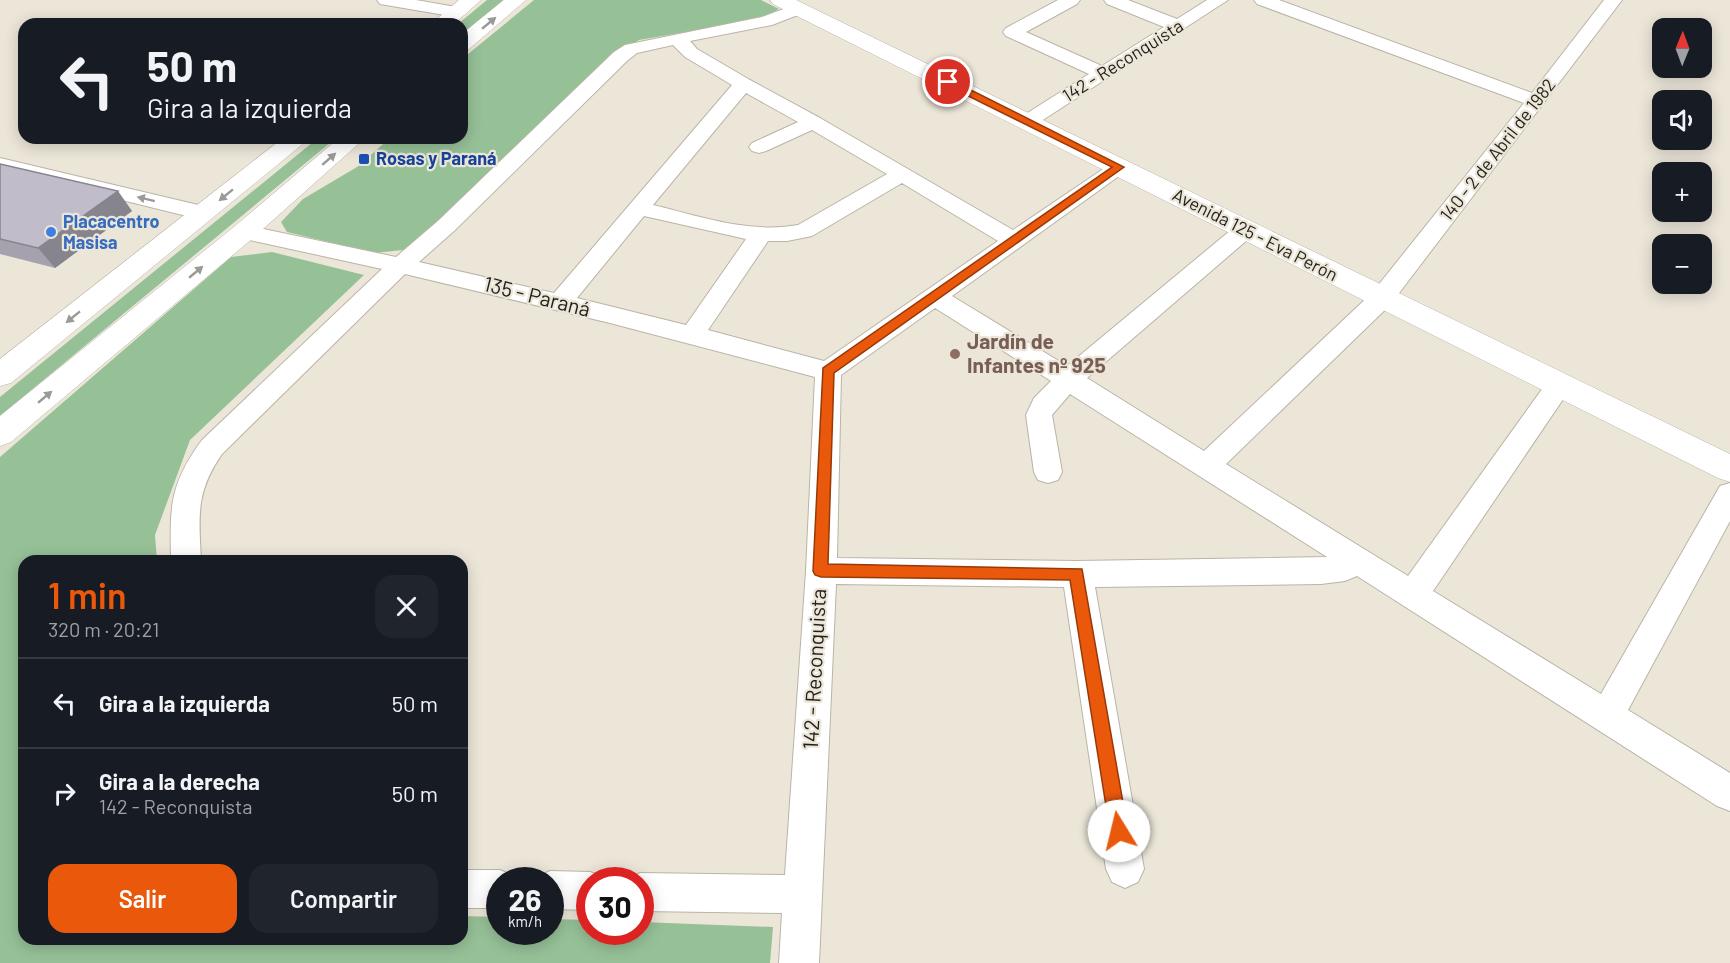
<!DOCTYPE html>
<html lang="es">
<meta charset="utf-8">
<style>
:root{--surface:#171b24;--page:#20242c;--text:#f1f3f6;--muted:#9ea1a6;--line:#363941;--accent:#ea580c}
body{margin:0;font-family:Barlow,sans-serif;background:var(--page);color:var(--text);height:100vh;display:flex;flex-direction:column;font-size:22px;white-space:nowrap}
*{box-sizing:border-box;margin:0}
p{font-size:20px;color:var(--muted)}
.icon{flex:none;width:33px;height:33px;fill:none;stroke:currentColor;stroke-width:2;stroke-linecap:round;stroke-linejoin:round}
.map{position:relative;flex:1;overflow:hidden}
.side{position:absolute;left:18px;top:555px;width:450px;height:390px;display:flex;flex-direction:column;background:var(--surface);border-radius:18px;box-shadow:0 3px 15px #0003}
.side>*{flex:none}
.top-card{position:absolute;left:18px;top:18px;width:450px;height:126px;border-radius:18px;box-shadow:0 3px 15px #0003;background:#171b24;color:var(--text);overflow:hidden}
.needle{width:39px;rotate:1deg}
.buttons{position:absolute;left:1652px;top:18px;display:grid;gap:12px}
.buttons a{display:grid;place-items:center;width:60px;height:60px;border-radius:12px;background:var(--surface);box-shadow:0 3px 15px #0003;font-size:30px}
.speed{position:absolute;left:486px;top:867px;display:flex;gap:12px;font-size:30px;font-weight:700;text-align:center}
.speed>*{display:grid;place-content:center;width:78px;height:78px;border-radius:50%;background:var(--surface);box-shadow:0 3px 15px #0003;line-height:1}
.speed small{font-size:15px;font-weight:400}
.speed .limit{border:9px solid #d22;background:#fff;color:#111}
.pin{position:absolute;display:grid;place-items:center;width:51px;height:51px;color:#fff;margin:-26px;border:3px solid #fff;border-radius:50%;box-shadow:0 2px 6px #0007}
.me{position:absolute;width:66px;margin:-33px;rotate:351deg;stroke-linejoin:round;filter:drop-shadow(0 0 4px #0008)}
.turn{display:flex;align-items:center;gap:21px;height:126px;padding:0 30px;font-size:27px}
.turn .icon{width:78px;height:78px;stroke-width:2.5}
.turn b{display:block;font-size:42px;line-height:51px}
.round{display:grid;place-items:center;flex:none;width:63px;height:63px;border-radius:18px;background:var(--page)}
.headline{display:flex;align-items:center;justify-content:space-between;height:102px;padding:0 30px}
h1{font-size:36px;font-weight:600;line-height:45px;color:var(--accent)}
.button{display:flex;gap:12px;margin-top:auto;padding:12px 30px}
.button a{flex:1;height:69px;border-radius:18px;background:var(--accent);color:#fff;font-size:24px;font-weight:600;line-height:69px;text-align:center}
.button a+a{background:var(--page);color:var(--text)}
ul{padding:0;list-style:none}
li{display:flex;align-items:center;gap:18px;height:90px;padding:0 30px;border-top:2px solid var(--line)}
li div{flex:1}
li b{display:block;font-size:22px}
li em{font-style:normal}
.map>svg:first-child{display:block}
.green{fill:#96c197}
.lines{fill:none;stroke-linecap:round;stroke-linejoin:round}
.minor-casing{stroke:#bab4a7;stroke-width:2}
.tertiary-casing{stroke:#bab4a7;stroke-width:1}
.primary-casing{stroke:#bab4a7;stroke-width:1}
.minor{fill:#fff;fill-rule:evenodd}
.tertiary{fill:#fff;fill-rule:evenodd}
.primary{fill:#fff;fill-rule:evenodd}
.wall{fill:#a5a2ae}
.shaded-wall{fill:#86848d}
.building{fill:#c0bcca;stroke:#86848d;stroke-width:1.5}
.oneway{fill:#9b9a98}
.route{fill:#ea580c;stroke:#983908;stroke-width:1.5}
.transit-dot{fill:#1a4fb4;stroke:#ece6d9;stroke-width:2}
.shop-dot{fill:#3f7fe0;stroke:#ece6d9;stroke-width:2}
.education-dot{fill:#8d6e63;stroke:#ece6d9;stroke-width:2}
.labels{text-anchor:middle;stroke-width:4.5;stroke-linejoin:round;paint-order:stroke}
.far-street-label{font-size:18px;fill:#211f1a;stroke:#ece6d9}
.far-transit-label{font-size:18px;font-weight:bold;fill:#164399;stroke:#ece6d9;text-anchor:start}
.far-shop-label{font-size:18px;font-weight:bold;fill:#366cbe;stroke:#ece6d9;text-anchor:start}
.street-label{font-size:21px;fill:#211f1a;stroke:#ece6d9}
.education-label{font-size:21px;font-weight:bold;fill:#785e54;stroke:#ece6d9;text-anchor:start}
</style>
<div class="map">
<svg width="1730" height="963" viewBox="0 0 1730 963">
<rect width="100%" height="100%" fill="#ece6d9"/>
<g class="green">
<path d="M487,0H503L462,34V24H458Z"/>
<path d="M534,0H761L779,9L761,19L639,40L621,52L443,222L403,250L374,253L287,232L281,222L303,199L357,167L390,138H462V59Z"/>
<path d="M318,138H336L0,416V397Z"/>
<path d="M272,252L364,275L190,440L155,535L157,561H24V939H462V916L499,917L500,932H550L551,919L589,920L590,932H640L641,922L773,927L770,963H0V457L231,257Z"/>
</g>
<g class="lines">
<defs>
<g id="minor">
<path d="M377,0H416L456,7L462,8L465,12L462,16L456,17L386,5L380,4Z"/>
<path d="M1058,0H1080L1077,4L1026,32L1102,66L1164,27L1107,4L1104,0H1128L1177,19L1207,0H1228L1035,125H1021L1018,121L1021,117L1089,74L1006,36L1003,32L1006,28Z"/>
<path d="M1254,0H1279L1532,93L1604,0H1622L1390,305L1226,464L1408,576L1550,378L1559,375L1568,378L1572,385L1568,392L1433,591L1601,694L1720,486L1730,483V521L1628,710L1730,773V811L1717,806L1357,576L1345,581L1321,584L1095,587L1144,869L1138,882L1125,888L1112,882L1106,869L1064,587L836,584L819,963H779L782,913L640,911V880H626L640,873L785,875L806,571L815,377L610,323L405,274L222,454C195,493 199,516 201,561H171C170,507 169,485 202,440L382,269L236,237L233,232L236,227L244,225L396,257L438,221L614,52L625,45L762,17L797,4L803,5L806,9L803,13L772,25L690,41L697,49L750,80L820,118L1013,230L1112,163L1119,161L1126,163L1130,167L1126,171L952,296L1067,366L1237,225L1245,223L1253,225L1256,230L1253,235L1087,378L1204,451L1372,293L1524,103L1257,4ZM673,45L685,57L732,85L554,293L419,262L454,231L628,60L637,53ZM746,93L798,122L752,143L749,147L752,151L759,153L766,151L812,130L887,174L798,225C750,234 699,216 653,205ZM902,183L998,241L824,361L708,330L768,241H787L812,236ZM644,216L746,239L686,325L577,298ZM935,308L1051,381L1034,398L1026,415L1034,472L1038,480L1048,483L1058,480L1062,472L1052,415L1070,394L1327,557L1077,561L837,558L841,375Z"/>
<path d="M0,158L211,208L214,213L211,218L203,220L0,170Z"/>
<path d="M462,870H500L513,876L516,880H500V908H462Z"/>
<path d="M550,871L590,872L604,877L605,880H590V910L550,909V880H535L537,877Z"/>
</g>
<path id="tertiary" d="M770,0H796L1730,454V482L1718,478L773,4Z"/>
<g id="primary">
<path d="M459,0H481L454,24H431Z"/>
<path d="M504,0H526L469,49L462,51V34Z"/>
<path d="M283,138H310L11,383L0,386V359Z"/>
<path d="M339,138H365L253,238L11,442L0,446V416L235,226Z"/>
</g>
</defs>
<use href="#minor" class="minor-casing"/>
<use href="#tertiary" class="tertiary-casing"/>
<use href="#primary" class="primary-casing"/>
<use href="#minor" class="minor"/>
<use href="#tertiary" class="tertiary"/>
<use href="#primary" class="primary"/>
</g>
<path class="wall" d="M0,164L132,211L55,268L0,254Z"/>
<path class="shaded-wall" d="M118,191L132,211L55,268L38,248Z"/>
<path class="building" d="M0,164L118,191L38,248L0,239Z"/>
<defs><path id="oneway-solid" d="M-6-.8H1V-3.2L6.5 0L1 3.2V.8H-6Z" transform="scale(1.5)"/></defs>
<g class="oneway">
<use href="#oneway-solid" transform="translate(489 23) rotate(-40)"/>
<use href="#oneway-solid" transform="translate(329 159) rotate(-41)"/>
<use href="#oneway-solid" transform="translate(226 195) rotate(141)"/>
<use href="#oneway-solid" transform="translate(146 199) rotate(-166)"/>
<use href="#oneway-solid" transform="translate(196 272) rotate(-40)"/>
<use href="#oneway-solid" transform="translate(73 317) rotate(141)"/>
<use href="#oneway-solid" transform="translate(45 397) rotate(-40)"/>
</g>
<path class="route" d="M944,80H951L1124,167L834,373L828,564L1082,569L1128,831L1125,837L1119,840L1113,837L1110,831L1070,580L821,577L815,575L813,571L823,368L1112,167L944,84Z"/>
<rect class="transit-dot" x="358" y="153" width="12" height="12" rx="3"/>
<circle class="shop-dot" cx="51" cy="232" r="6"/>
<circle class="education-dot" cx="955" cy="354" r="6"/>
<g class="labels">
<g class="far-street-label">
<text transform="translate(1123 61) rotate(-32)" y="6">142 - Reconquista</text>
<text transform="translate(1498 150) rotate(-52)" y="6">140 - 2 de Abril de 1982</text>
<text transform="translate(1255 235) rotate(27)" y="6">Avenida 125 - Eva Perón</text>
</g>
<g class="far-transit-label">
<text x="376" y="165">Rosas y Paraná</text>
</g>
<g class="far-shop-label">
<text x="63" y="228">Placacentro<tspan x="63" dy="21">Masisa</tspan></text>
</g>
<g class="street-label">
<text transform="translate(537 297) rotate(14)" y="7">135 - Paraná</text>
<text transform="translate(815 669) rotate(-87)" y="7">142 - Reconquista</text>
</g>
<g class="education-label">
<text x="967" y="349">Jardín de<tspan x="967" dy="24">Infantes nº 925</tspan></text>
</g>
</g>
</svg>
<div class="buttons">
<a><svg class="needle" viewBox="-14 -14 28 28"><path d="M0-13l5 13h-10z" fill="#e53935"/><path d="M0 13l5-13h-10z" fill="#9ea1a6"/></svg></a>
<a><svg class="icon" aria-label="sound" viewBox="0 0 24 24"><path d="M4 9h4l5-4v14l-5-4H4zM17 9q2 3 0 6"/></svg></a>
<a>+</a>
<a>−</a>
</div>
<div class="speed"><div>26<small>km/h</small></div><div class="limit">30</div></div>
<div class="pin" style="left:948px;top:82px;background:#d93025"><svg class="icon" aria-label="arrive" viewBox="0 0 24 24"><path d="M6 21V4h12l-3 4 3 4H6"/></svg></div>
<svg class="me" style="left:1119px;top:831px" viewBox="-20 -20 40 40"><circle r="19" fill="#fff"/><path d="M0-13L10 11 0 6-10 11z" fill="#ea580c"/></svg>
<div class="top-card">
<div class="turn"><svg class="icon" aria-label="left" viewBox="0 0 24 24"><path d="M17 20v-9H6M10 6l-5 5 5 5"/></svg><div><b>50 m</b>Gira a la izquierda</div></div>
</div>
<section class="side">
<div class="headline"><div><h1>1 min</h1><p>320 m · 20:21</p></div><a class="round"><svg class="icon" aria-label="close" viewBox="0 0 24 24"><path d="M6 6l12 12M18 6L6 18"/></svg></a></div>
<ul>
<li><svg class="icon" aria-label="left" viewBox="0 0 24 24"><path d="M17 20v-9H6M10 6l-5 5 5 5"/></svg><div><b>Gira a la izquierda</b></div><em>50 m</em></li>
<li><svg class="icon" aria-label="right" viewBox="0 0 24 24"><path d="M7 20v-9h11M14 6l5 5-5 5"/></svg><div><b>Gira a la derecha</b><p>142 - Reconquista</p></div><em>50 m</em></li>
</ul>
<div class="button"><a>Salir</a><a>Compartir</a></div>
</section>
</div>
